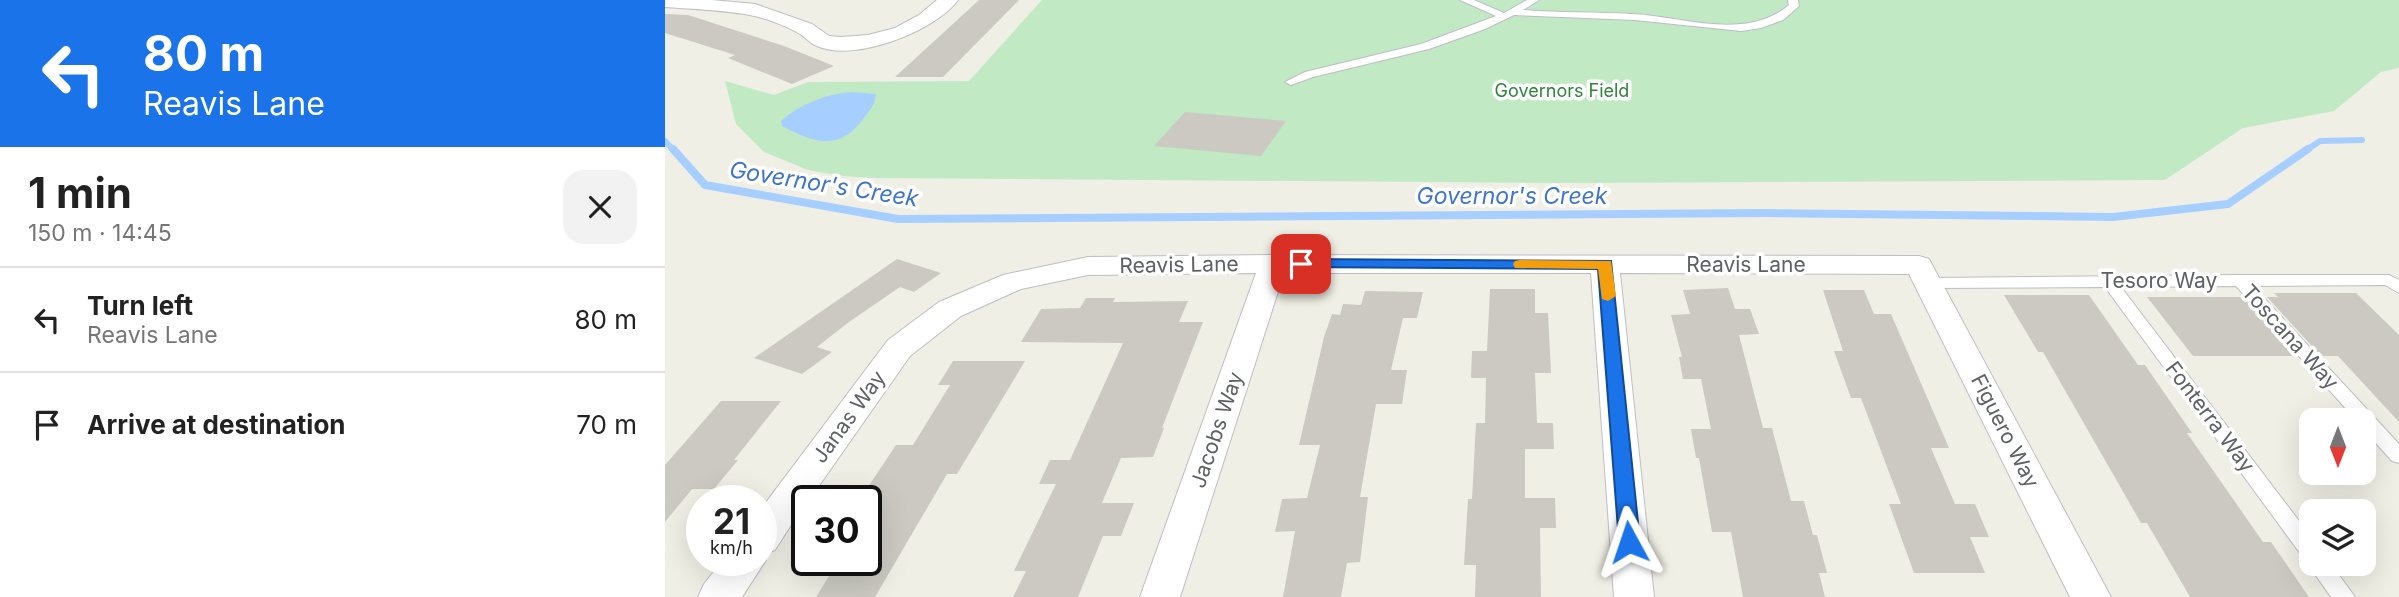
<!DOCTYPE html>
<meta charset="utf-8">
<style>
:root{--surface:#fff;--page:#f2f2f2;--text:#222;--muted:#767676;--line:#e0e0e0}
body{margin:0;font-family:Inter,sans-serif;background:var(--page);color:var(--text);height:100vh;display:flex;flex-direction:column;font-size:26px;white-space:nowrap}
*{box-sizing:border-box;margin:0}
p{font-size:23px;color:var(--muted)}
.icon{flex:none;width:38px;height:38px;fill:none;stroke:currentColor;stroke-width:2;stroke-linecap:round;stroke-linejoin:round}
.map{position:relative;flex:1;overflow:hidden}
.sheet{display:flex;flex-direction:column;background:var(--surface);width:665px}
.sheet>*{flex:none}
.top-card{background:#1a73e8;color:#fff;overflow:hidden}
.needle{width:46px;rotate:180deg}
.tools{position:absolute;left:1634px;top:408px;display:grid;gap:14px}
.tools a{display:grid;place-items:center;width:77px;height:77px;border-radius:14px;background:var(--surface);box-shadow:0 7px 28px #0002;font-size:35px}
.speed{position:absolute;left:21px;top:485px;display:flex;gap:14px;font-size:35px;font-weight:700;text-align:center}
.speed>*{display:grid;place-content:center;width:91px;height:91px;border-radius:50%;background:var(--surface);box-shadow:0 7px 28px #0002;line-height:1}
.speed small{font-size:18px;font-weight:400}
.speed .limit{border:4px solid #111;border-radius:10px;background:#fff;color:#111}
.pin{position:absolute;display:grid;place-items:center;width:60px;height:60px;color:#fff;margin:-30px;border-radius:14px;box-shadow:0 4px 10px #0006}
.me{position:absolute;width:77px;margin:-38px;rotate:355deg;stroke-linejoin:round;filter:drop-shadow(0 0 5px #0008)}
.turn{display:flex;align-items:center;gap:24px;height:147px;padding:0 28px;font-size:32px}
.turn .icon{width:91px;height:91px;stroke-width:2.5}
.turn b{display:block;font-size:49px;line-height:60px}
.round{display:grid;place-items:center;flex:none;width:74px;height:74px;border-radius:21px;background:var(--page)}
.summary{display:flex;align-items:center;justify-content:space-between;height:119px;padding:0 28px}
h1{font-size:42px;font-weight:700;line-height:52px}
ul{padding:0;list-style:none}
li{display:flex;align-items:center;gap:21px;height:105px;padding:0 28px;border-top:2px solid var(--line)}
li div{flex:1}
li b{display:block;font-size:26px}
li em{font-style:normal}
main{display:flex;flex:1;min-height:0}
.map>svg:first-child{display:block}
.green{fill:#c0e9c4}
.water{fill:#a6cfff}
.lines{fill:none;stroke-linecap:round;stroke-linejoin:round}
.stream-far1{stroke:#a6cfff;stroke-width:6}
.stream{stroke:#a6cfff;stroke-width:8}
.building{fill:#cbc9c2}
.service-casing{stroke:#bdbec5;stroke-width:2}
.minor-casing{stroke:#bdbec5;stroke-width:2}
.service{fill:#fff;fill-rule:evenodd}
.minor{fill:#fff;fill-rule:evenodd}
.route{fill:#1a73e8;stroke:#114b97;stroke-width:2}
.slow{fill:#f59e0b}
.labels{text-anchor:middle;stroke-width:7;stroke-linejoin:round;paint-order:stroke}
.far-park-label{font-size:18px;fill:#2f843b;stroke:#fff}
.street-label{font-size:21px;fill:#5d6067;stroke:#fff}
.water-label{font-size:23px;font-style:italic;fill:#3f74cc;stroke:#fff}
</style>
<main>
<section class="sheet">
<div class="top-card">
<div class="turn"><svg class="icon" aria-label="left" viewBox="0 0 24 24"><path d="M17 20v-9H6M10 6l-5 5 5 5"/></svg><div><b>80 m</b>Reavis Lane</div></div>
</div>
<div class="summary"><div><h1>1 min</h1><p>150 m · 14:45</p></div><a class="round"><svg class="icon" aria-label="close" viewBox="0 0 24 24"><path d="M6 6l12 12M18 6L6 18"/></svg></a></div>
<ul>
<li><svg class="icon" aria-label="left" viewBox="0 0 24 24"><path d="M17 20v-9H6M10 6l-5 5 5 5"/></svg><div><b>Turn left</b><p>Reavis Lane</p></div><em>80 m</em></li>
<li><svg class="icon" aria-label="arrive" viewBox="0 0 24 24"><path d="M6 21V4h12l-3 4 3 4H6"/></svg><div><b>Arrive at destination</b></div><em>70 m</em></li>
</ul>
</section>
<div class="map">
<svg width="1734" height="597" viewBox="0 0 1734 597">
<rect width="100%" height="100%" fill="#f0efe5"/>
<path class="green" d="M377,0H1734V68L1716,72L1669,111L1578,128L1500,180L901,183L208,178L176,176L143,170L99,152L71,124L60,81L109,95L143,82L304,81Z"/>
<path class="water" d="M187,92L211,94C210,105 205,110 199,118C174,152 149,143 117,126L116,121C135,104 161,94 187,92Z"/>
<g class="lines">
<g class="stream-far1">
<path d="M0,141L9,151"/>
<path d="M1640,151L1655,141L1697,140"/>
</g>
<path class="stream" d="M8,149L40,185L233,219L1099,213L1448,217L1563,204L1643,149"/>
</g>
<g class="building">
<path d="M314,0H354L278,77H230Z"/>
<path d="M0,14L23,15L119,46L169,66L127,84L63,58L70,55L0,33Z"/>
<path d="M520,112L621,121L596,156L489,146Z"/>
<path d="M232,259L276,273L249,292L235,287L184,322L152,347L167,352L137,374L89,358Z"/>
<path d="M1063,288L1070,309H1085L1094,334L1074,335L1098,428H1107L1126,501H1139L1148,535H1152L1162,573H1154L1160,597H1078L1066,532H1047L1034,458H1031L1026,429H1046L1036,379H1018L1014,357H1017L1006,315L1025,314L1018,290Z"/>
<path d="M825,289H870V313H883L886,373H870L872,423H888L889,449H860V498H890L891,528H875L876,597H810L811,565H799L803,499H807L811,423H820L821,378H806L807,351H822Z"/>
<path d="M1158,290H1199L1209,314H1226L1284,448H1266L1290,504H1310L1324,537H1305L1320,573H1249L1224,504H1236L1196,398H1186L1169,351H1178Z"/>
<path d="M700,291L758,292L752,318H738L726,370H742L737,404H711L695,497H703L695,562L682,563L676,597H618L630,531L610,532L617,499L642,498L655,445H634L659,337L667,314L675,315L678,304L696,305Z"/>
<path d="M1609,293H1691L1734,335V422L1673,356H1656L1602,297H1613Z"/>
<path d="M1339,295H1424L1473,365H1480L1527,433H1522L1598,542H1606L1644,597H1525L1482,523H1476L1378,352H1373Z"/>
<path d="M1482,297H1578L1630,356H1528Z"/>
<path d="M421,298H450L448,302L523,301L514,322H538L497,428H499L488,457L456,458L437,503H469L456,536H438L413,597H348L361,571H349L391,484H374L385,460H405L458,343L356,342L376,309L415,308Z"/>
<path d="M288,361H360L292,474H282L210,597H151L174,560H201V490L231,445H248L285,385H273Z"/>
<path d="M56,401H116L69,460H73L49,489H27L0,522V465Z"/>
</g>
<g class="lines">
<defs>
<g id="service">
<path d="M795,0H809L839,13L862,0H874L858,10C895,13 931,12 967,14C1018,16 1080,42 1124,5L1123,0H1133L1134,6L1118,20L1096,28L1076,31L970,20L849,15L820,29L764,49L648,77L626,85L620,82L640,72L756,44L831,16Z"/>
<path d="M1574,275H1724L1734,280V293L1720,285L1588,286L1734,444V463L1727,461L1699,430V420H1691L1571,286L1456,287L1647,538V564H1666L1690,597H1666L1647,570L1645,562L1640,560L1440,287L1264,288L1256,283L1264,278Z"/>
</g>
<g id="minor">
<path d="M0,0H47L90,4L147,24L164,36L176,37L203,35L230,28L254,15L272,0H293C271,31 188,63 152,46C146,44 141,38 135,34C122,26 100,18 85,15C57,10 28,9 0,7Z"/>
<path d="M608,255L1254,256L1264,259L1446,597H1405L1244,274L955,273L989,597H949L926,273H619L515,597H475L591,273L423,275L356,289L296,316L245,356L144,500H142L110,550L98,554L101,560L77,597H33L39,584L58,560H96V509L223,340L274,302L338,275L423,257Z"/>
</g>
</defs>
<use href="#service" class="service-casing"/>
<use href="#minor" class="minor-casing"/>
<use href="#service" class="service"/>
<use href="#minor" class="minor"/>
</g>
<path class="route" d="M636,259L946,261L975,542L972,548L964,550L957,548L954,542L933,269L630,267L628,264Z"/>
<path class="slow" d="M855,260L946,261L951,296L943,301L937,299L933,269L850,268L848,264L850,261Z"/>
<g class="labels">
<g class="far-park-label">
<text x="897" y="97">Governors Field</text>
</g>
<g class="street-label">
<text transform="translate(514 265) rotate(-1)" y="7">Reavis Lane</text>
<text x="1081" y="272">Reavis Lane</text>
<text x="1494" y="288">Tesoro Way</text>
<text transform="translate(1625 337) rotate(48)" y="7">Toscana Way</text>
<text transform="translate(184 417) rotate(-54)" y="7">Janas Way</text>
<text transform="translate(1545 417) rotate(53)" y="7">Fonterra Way</text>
<text transform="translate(552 430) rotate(-71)" y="7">Jacobs Way</text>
<text transform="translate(1340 431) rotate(63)" y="7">Figuero Way</text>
</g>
<g class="water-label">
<text transform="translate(159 184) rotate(9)" y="8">Governor's Creek</text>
<text x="847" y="204">Governor's Creek</text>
</g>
</g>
</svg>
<div class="tools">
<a><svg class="needle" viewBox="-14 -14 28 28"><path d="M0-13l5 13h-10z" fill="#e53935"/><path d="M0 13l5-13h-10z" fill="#767676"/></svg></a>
<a><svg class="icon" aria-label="layers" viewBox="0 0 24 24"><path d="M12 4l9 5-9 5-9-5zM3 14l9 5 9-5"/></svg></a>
</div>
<div class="speed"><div>21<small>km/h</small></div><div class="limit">30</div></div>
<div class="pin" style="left:636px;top:264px;background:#d93025"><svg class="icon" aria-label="arrive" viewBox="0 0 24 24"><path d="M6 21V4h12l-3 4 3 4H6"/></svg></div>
<svg class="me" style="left:964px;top:542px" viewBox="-20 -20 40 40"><path d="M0-17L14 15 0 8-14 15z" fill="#1a73e8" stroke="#fff" stroke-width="4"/></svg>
</div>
</main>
